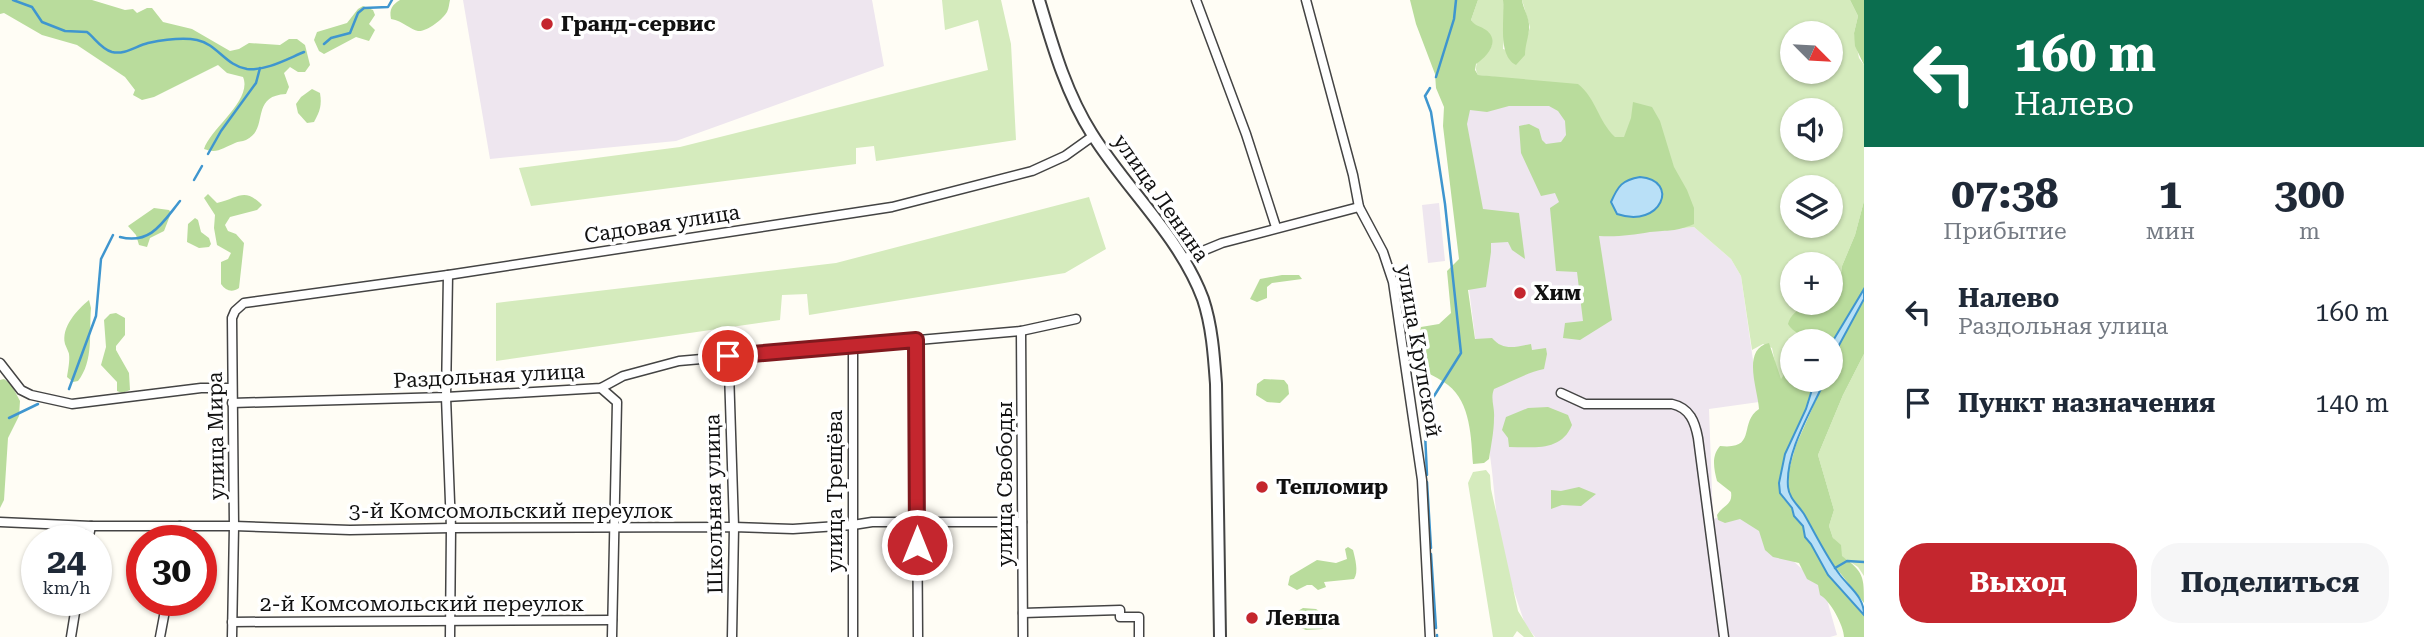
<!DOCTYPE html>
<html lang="ru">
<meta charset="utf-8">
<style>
:root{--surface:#fff;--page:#f6f6f7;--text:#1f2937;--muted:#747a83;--accent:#c4262e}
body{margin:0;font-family:"Roboto Serif",serif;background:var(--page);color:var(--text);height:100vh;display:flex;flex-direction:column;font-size:26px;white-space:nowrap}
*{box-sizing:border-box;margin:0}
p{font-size:23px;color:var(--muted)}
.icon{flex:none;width:38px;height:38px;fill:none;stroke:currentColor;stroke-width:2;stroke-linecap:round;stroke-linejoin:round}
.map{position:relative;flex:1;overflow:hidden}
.panel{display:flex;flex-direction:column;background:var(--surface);width:560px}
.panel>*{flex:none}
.banner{background:#0b6e4f;color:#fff;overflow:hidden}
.needle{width:46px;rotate:114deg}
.controls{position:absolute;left:1780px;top:21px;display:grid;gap:14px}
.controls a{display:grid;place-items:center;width:63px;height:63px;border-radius:50%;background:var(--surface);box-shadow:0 2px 5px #0004;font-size:35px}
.speed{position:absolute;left:21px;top:525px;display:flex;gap:14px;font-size:35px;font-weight:700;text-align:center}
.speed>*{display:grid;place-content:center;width:91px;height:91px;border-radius:50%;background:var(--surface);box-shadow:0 2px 5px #0004;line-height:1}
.speed small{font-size:18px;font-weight:400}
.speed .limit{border:10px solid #d22;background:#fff;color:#111}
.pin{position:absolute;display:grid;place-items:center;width:60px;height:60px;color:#fff;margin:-30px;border:4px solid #fff;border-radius:50%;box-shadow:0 2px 7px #0007}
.me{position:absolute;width:77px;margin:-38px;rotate:0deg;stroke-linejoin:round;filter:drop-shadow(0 0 5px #0008)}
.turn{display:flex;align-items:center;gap:24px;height:147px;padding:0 35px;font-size:32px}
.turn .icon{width:91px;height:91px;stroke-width:2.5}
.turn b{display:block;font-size:49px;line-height:60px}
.eta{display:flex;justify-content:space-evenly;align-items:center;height:119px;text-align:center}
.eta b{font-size:42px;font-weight:700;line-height:49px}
.cta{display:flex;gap:14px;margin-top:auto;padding:14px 35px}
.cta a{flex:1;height:80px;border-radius:28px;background:var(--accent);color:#fff;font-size:28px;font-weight:700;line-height:80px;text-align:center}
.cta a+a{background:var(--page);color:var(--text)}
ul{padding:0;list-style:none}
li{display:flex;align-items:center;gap:21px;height:91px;padding:0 35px}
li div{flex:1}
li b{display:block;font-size:26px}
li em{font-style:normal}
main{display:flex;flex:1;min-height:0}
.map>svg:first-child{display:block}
.industrial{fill:#eee6ef}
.green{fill:#d5ebbd;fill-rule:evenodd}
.forest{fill:#b9dc9c}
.water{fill:#b9e0f7;stroke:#3f96cf;stroke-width:2}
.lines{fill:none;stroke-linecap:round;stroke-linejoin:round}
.stream{stroke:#3f96cf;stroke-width:2.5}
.minor-casing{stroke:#444;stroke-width:11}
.tertiary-casing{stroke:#444;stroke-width:14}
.minor{stroke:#fff;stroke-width:8}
.tertiary{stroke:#fff;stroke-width:10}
.route-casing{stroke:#7f191e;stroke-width:18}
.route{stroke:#c4262e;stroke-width:12}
.poi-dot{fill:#c4262e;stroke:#fff;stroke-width:2.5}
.labels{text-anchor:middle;stroke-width:7;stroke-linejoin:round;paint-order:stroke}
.poi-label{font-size:21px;font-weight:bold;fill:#111;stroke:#fff;text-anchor:start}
.street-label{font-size:21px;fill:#111;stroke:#fff}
</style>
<main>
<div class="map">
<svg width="1864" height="637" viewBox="0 0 1864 637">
<rect width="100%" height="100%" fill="#fffdf5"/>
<g class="industrial">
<path d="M463,0H872L884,66L676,141L490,159Z"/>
<path d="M1580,86L1599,235L1694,227L1731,259L1741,276L1759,402L1709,409L1713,519L1749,509L1790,558L1824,589L1837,635L1830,637H1535L1525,624L1509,577L1498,530L1492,471L1445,99Z"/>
<path d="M1439,203L1445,261L1428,263L1422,205Z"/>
</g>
<g class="green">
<path d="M942,0H1001L1011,44L1016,140L876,161L874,146L856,148V164L531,206L519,168L680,147L988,70L978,20L945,30Z"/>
<path d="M1478,0H1503L1505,22L1503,49L1525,55V44L1530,27L1522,0H1850L1858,16L1854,33L1859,58L1864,65V201L1855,235L1842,266L1838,295L1834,301L1831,302L1830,264H1792V303H1824H1818L1798,336L1804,337L1807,341H1792V367L1783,378L1781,380L1778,377L1772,348L1763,344L1752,350L1741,276L1731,259L1694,227L1599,236L1580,87L1478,75C1471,63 1484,54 1492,45C1490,25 1478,33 1471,20ZM1792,33H1830V72H1792ZM1792,110H1830V149H1792ZM1792,187H1830V226H1792Z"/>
<path d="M1089,197L1106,249L1065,273L809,315L807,294L782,295L780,320L496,361V303L836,263Z"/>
<path d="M1864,354V576L1858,567L1841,556L1833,538L1829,526L1834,510L1818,455L1843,395Z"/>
<path d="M1486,470L1490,475L1491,489L1518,611L1534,637H1524L1517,631L1513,637H1493L1468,483L1473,472Z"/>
</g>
<g class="forest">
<path d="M0,0H92L125,10L133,9L137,13L147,8H152L163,22L192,29L230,51L239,49L249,43L280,45L289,39H297L305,45L310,65L305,72H298L290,67L284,73L289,87L286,94C249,96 270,129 246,140C242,142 238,141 235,143C223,148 217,154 204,149C210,129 253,100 243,77L227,73L218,65L154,97L142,100L133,95L135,90L125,77L77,45L42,35L4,13L0,14Z"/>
<path d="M400,0H450C449,4 449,8 447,12C443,19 427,32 418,31C411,30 403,21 391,19C389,9 392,5 400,0Z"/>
<path d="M1410,0H1478L1471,20C1476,27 1479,25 1486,30C1501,41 1487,57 1476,64L1475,70L1478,75L1578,84C1596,98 1598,121 1615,137H1624L1631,118L1633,102L1652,107L1660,121L1674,167L1687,190L1694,208V224C1675,232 1669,230 1650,232C1632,235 1618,237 1599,236L1612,320L1580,340L1563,338L1565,323L1583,321L1577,272L1556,271L1550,208L1559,202L1555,193L1541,196L1521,153L1519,126L1529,124L1539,129L1542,140L1546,144L1561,142L1566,135L1565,121L1558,111L1549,106H1509L1487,112L1470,110L1467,124L1483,209L1519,213L1525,259L1512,250L1508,242L1491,243V252L1486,287L1468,290L1475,339L1492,338C1503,351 1515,347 1531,344L1532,350L1546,348L1547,354L1544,369C1526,373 1511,382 1494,389C1490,399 1495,407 1494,418C1494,432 1491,445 1489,459L1484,463L1473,464C1471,438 1471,403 1448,385C1439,378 1428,374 1419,367L1415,352L1421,327L1439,324L1451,313L1447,271L1459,259L1443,126L1444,107L1436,88L1435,74L1416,24Z"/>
<path d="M1503,0H1522C1523,8 1528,15 1529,24C1530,34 1525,44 1525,55L1516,65C1497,55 1505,20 1503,0Z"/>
<path d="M1850,0H1864V65L1855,46L1854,33L1858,16Z"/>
<path d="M363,6L373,10L375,15L369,24L375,30L369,41L356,37L324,54L319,51L314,40L317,32L347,23L358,9Z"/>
<path d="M312,89L320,93C322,105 320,111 314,122L307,123L298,113L296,104L301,97Z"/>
<path d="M208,194L217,203C239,198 244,187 262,205L257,210L230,217L225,225L228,231L236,234L244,243L239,288C232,293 226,291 221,284V262L228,259L231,253L217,245L214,228L215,215L204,198Z"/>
<path d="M1864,201V289L1831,344L1830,341H1807C1803,334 1793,333 1788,324C1793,306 1814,303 1830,303L1838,295L1842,266L1855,235Z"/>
<path d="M154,208L169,210L171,213L164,231L150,238L147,247L139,245L136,235L128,226Z"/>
<path d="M195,218L198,220L201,232L209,238L211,244L209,247L199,248L187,242L188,224Z"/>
<path d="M1282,275H1299L1302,279L1272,283L1267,287V298L1257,302L1250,299L1260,279Z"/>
<path d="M1864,299V354L1843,395L1818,455L1834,510L1829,526L1833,538L1841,545L1842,556C1864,572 1864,577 1864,603L1829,559L1802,511L1791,498L1788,487L1789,470L1796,445L1825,380H1830C1831,344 1849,329 1864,299Z"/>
<path d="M89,300L91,308C89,332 94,361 78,381L73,382L67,377C68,370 70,361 69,354C69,353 65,344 65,344C61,327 77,310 89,300Z"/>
<path d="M116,313L125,318V335L116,346V350L129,373L130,390L122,393L117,391V382L101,365L106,347L104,320L110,314Z"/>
<path d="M1769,343L1781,379L1790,366L1792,367V380H1815L1806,409L1785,454L1783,498L1792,508L1794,516L1803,526L1805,537L1811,544L1828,575L1864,615V637H1844C1844,626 1830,600 1820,595L1818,585L1807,579L1799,563L1773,557L1765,550L1759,531L1740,519L1725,523L1718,520L1717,515C1723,505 1733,505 1731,492L1717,481C1714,469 1711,456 1720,446C1758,450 1738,423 1759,409C1758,390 1741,349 1769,343Z"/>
<path d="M4,379L11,384L20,401L19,416L8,438L4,500L0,508V380Z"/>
<path d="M1264,379L1284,380L1288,385L1289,394L1280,403L1267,402L1256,395L1257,384Z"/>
<path d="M1548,407L1568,415L1572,425C1561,452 1533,447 1509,447L1508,438L1502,430L1506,417L1528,408Z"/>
<path d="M1579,487L1596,494L1581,506L1562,505L1551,509V490L1561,491Z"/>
<path d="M1348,547L1353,550C1355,558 1359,572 1354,579L1324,582L1326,587L1318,590L1312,585H1307L1297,590L1288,585L1290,576L1317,560L1336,563L1347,559L1345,549Z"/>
<path d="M1303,608L1316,609L1326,616L1327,620L1323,629L1306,630L1294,625L1291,615Z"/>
</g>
<g class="water">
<path d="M1640,177C1680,180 1662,229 1617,214L1611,202C1618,186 1622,180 1640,177Z"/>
<path d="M1864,289V299L1831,360V344Z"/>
<path d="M1815,380H1825C1812,410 1785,452 1788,487C1789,498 1798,505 1804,514C1816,535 1826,556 1840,575C1851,589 1864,597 1864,615L1828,575L1811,544L1805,537L1803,526L1794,516L1792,508L1780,493L1779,483L1785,454L1806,409Z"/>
</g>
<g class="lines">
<g class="stream">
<path d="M13,0L32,7L42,22L65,31L87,32C95,38 101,49 112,52C125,55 136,46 148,43C163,40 181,37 197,40C217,44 226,66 247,69C266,71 287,59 304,52"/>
<path d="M324,44L331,38L350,33L358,13L364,8L388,7L392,0"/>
<path d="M1436,77L1454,19L1456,0"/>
<path d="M208,154L221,131L256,83L260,68"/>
<path d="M194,180L202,166"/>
<path d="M120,237C151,245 163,222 180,201"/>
<path d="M69,389L96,316L101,259L113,235"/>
<path d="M9,418L38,404"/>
<path d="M1427,475L1424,412L1461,353L1445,204L1431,112L1425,96L1430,88"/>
<path d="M1427,482L1431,548"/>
<path d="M1431,554L1436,628"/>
<path d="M1835,568L1847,561L1864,562"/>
<path d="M1437,635V637"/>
</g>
<defs>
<g id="minor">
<path d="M1196,0L1246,134L1276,227"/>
<path d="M1306,0L1353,175L1359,207L1383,252L1393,282L1422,480L1430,637"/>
<path d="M1183,259L1222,243L1359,207"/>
<path d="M448,275L446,397L451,528L450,637"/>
<path d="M1021,331L1023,637"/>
<path d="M916,339L918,637"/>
<path d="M853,345V637"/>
<path d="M0,363L21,390L31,395L72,404L201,388H232"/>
<path d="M729,371L734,527L732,637"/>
<path d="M601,388L617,402L612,637"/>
<path d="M1561,393L1585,404H1672C1690,408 1695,422 1698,438L1724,637"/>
<path d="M232,403L446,397L601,388L623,376L679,361L1021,331L1076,319"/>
<path d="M0,522L91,526H234L350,530L451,528L734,527L793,529L853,525L872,522H1022"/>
<path d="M88,541L91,526"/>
<path d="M178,541L180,526"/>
<path d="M1023,613L1120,610V617H1139V637"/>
<path d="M232,622L612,620"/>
<path d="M71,637L77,600"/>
<path d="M160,637L167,600"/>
<path d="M232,637L234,526L232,318L235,311L244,303L448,275L892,207L1032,171L1065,156L1093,136"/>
</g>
<path id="tertiary" d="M1039,0C1053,47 1066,93 1092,134C1127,190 1180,237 1203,299C1212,326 1214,356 1216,384L1220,637"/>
</defs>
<use href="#minor" class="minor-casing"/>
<use href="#tertiary" class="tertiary-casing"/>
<use href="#minor" class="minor"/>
<use href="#tertiary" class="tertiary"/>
</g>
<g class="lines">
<defs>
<path id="route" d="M728,356L916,340L917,545"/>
</defs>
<use href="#route" class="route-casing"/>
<use href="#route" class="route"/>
</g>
<g class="poi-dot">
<circle cx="547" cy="24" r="7"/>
<circle cx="1520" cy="293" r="7"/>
<circle cx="1262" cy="487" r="7"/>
<circle cx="1252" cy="618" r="7"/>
</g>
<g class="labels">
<g class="poi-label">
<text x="561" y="31">Гранд-сервис</text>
<text x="1534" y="300">Хим</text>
<text x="1276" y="494">Тепломир</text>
<text x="1266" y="625">Левша</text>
</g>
<g class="street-label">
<text transform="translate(1161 198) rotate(55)" y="7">улица Ленина</text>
<text transform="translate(662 224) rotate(-9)" y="7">Садовая улица</text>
<text transform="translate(1419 351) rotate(80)" y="7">улица Крупской</text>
<text transform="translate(489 376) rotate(-3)" y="7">Раздольная улица</text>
<text transform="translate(216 436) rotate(-91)" y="7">улица Мира</text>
<text transform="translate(1005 484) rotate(-90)" y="7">улица Свободы</text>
<text transform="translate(835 491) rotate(-90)" y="7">улица Трещёва</text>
<text transform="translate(714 504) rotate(-91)" y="7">Школьная улица</text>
<text x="511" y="518">3-й Комсомольский переулок</text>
<text x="422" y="611">2-й Комсомольский переулок</text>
</g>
</g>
</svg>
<div class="controls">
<a><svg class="needle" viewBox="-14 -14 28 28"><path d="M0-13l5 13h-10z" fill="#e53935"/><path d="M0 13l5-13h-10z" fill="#747a83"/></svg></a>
<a><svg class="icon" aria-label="sound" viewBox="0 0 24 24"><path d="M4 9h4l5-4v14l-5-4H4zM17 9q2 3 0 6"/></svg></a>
<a><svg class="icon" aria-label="layers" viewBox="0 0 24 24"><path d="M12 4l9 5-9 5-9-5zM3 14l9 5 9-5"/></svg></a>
<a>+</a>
<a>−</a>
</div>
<div class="speed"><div>24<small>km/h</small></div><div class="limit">30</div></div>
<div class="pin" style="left:728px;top:356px;background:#d93025"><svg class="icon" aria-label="arrive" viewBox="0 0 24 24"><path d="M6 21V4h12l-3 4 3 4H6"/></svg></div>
<svg class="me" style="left:917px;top:545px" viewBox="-20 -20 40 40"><circle r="17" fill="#c4262e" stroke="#fff" stroke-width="3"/><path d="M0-11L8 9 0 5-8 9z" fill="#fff"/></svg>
</div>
<section class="panel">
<div class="banner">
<div class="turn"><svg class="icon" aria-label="left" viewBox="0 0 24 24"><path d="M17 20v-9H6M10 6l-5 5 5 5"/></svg><div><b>160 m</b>Налево</div></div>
</div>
<div class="eta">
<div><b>07:38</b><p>Прибытие</p></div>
<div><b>1</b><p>мин</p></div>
<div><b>300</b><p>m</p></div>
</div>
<ul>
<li><svg class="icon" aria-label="left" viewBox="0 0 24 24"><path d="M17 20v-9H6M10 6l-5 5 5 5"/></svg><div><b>Налево</b><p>Раздольная улица</p></div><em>160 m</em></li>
<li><svg class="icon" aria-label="arrive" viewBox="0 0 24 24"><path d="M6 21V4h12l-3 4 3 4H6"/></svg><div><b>Пункт назначения</b></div><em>140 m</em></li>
</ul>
<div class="cta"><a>Выход</a><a>Поделиться</a></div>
</section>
</main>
